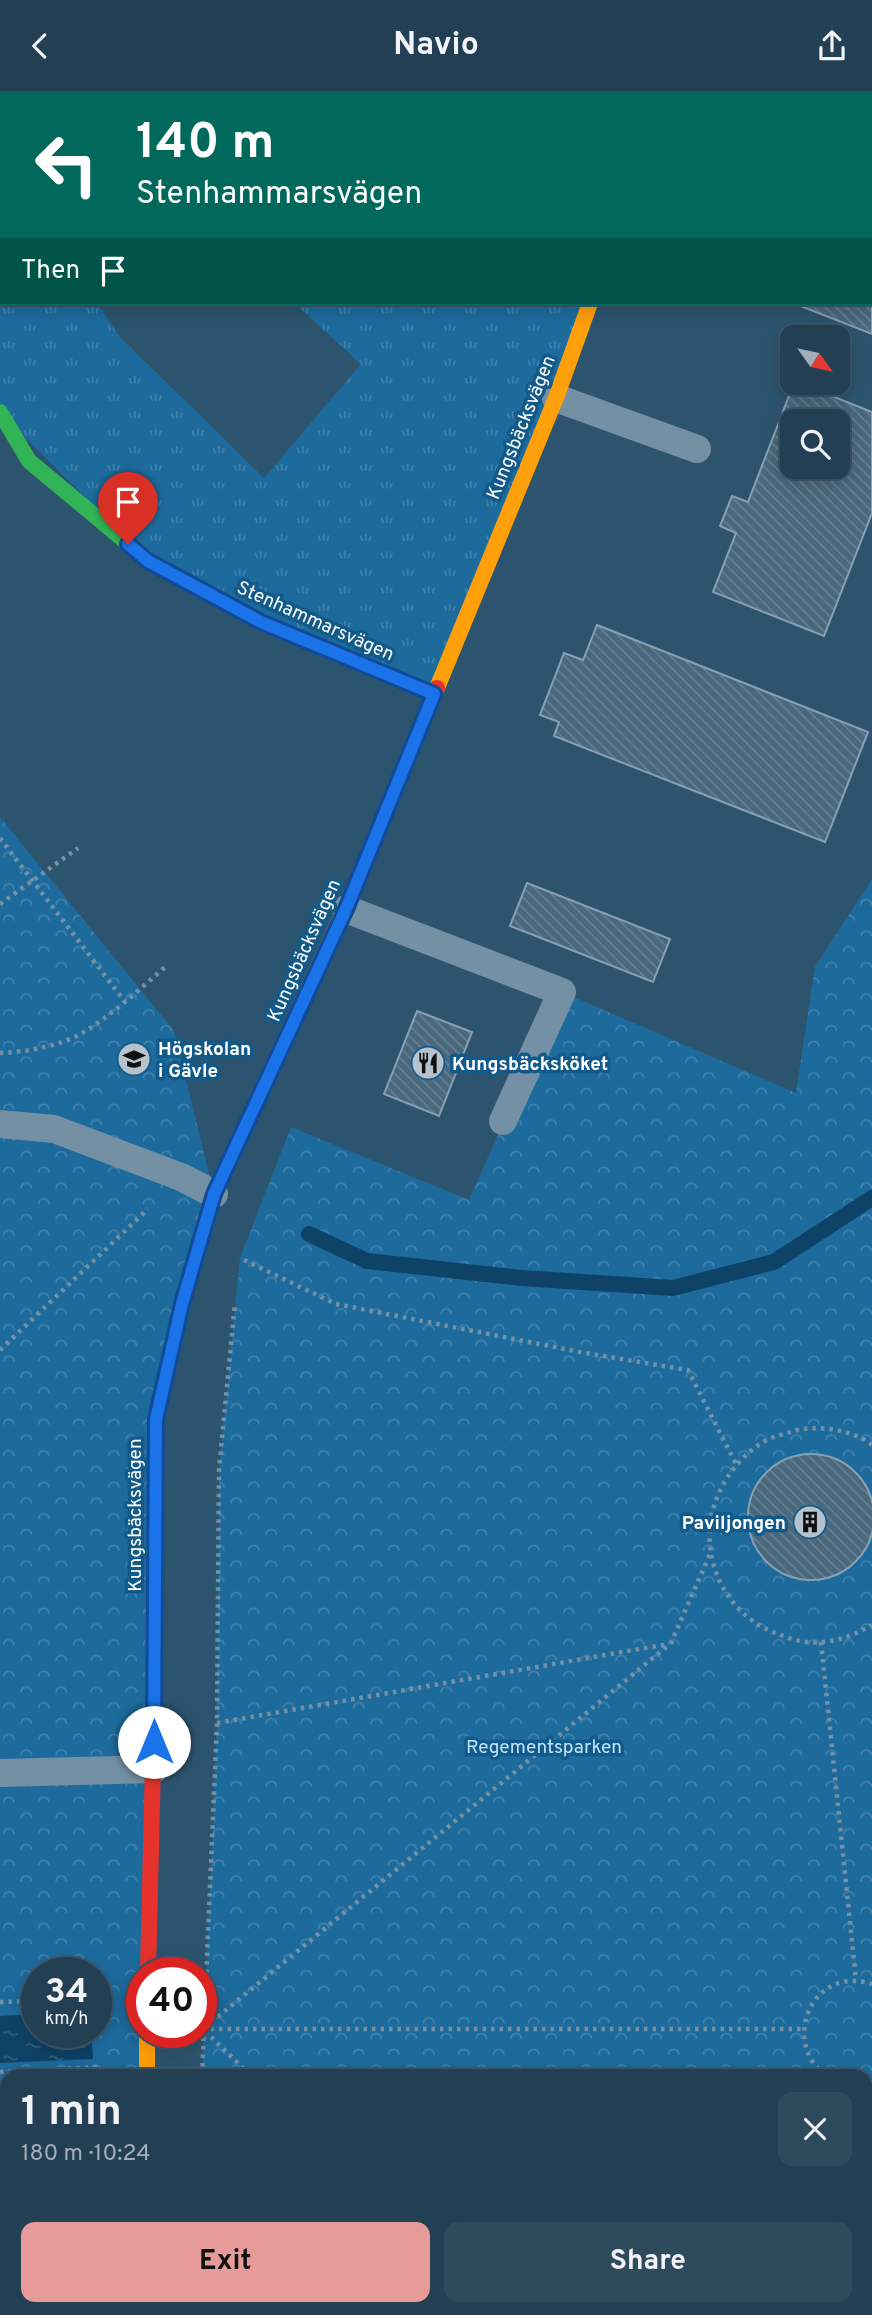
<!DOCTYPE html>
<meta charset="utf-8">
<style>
:root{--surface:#223f53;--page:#2e4a5d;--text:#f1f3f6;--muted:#a2afb8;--line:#3f586a;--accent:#e69b98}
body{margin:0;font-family:Overpass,sans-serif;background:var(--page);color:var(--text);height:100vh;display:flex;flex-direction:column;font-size:26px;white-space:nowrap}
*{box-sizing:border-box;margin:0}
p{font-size:23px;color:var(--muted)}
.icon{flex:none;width:38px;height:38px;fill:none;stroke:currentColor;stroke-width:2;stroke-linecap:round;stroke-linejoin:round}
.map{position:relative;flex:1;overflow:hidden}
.details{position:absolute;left:0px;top:1978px;width:873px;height:247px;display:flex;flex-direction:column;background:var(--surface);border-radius:21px 21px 0 0;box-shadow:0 4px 18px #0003,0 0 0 2px var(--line)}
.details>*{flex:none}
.hud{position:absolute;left:0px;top:0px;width:873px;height:214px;box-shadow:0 4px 18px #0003,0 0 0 2px var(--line);background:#00695c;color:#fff;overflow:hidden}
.needle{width:46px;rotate:123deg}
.controls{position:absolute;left:780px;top:234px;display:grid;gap:14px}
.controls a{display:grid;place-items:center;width:70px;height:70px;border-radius:14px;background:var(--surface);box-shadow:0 4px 18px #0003,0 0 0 2px var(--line);font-size:35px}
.speed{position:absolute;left:21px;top:1866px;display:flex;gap:14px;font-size:35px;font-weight:700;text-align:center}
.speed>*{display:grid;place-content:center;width:91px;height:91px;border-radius:50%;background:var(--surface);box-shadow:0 4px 18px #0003,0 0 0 2px var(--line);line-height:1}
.speed small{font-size:18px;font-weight:400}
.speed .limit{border:10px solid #d22;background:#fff;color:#111}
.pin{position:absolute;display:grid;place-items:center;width:60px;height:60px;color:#fff;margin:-72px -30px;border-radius:50% 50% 50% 0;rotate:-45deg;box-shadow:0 0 7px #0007}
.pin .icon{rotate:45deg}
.me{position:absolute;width:77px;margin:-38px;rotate:0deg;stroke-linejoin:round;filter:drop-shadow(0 0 5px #0008)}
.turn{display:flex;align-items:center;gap:24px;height:147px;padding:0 21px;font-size:32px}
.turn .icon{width:91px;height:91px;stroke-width:2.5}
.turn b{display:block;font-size:49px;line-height:60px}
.then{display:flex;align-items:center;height:66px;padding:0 21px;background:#0003;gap:14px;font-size:26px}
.round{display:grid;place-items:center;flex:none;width:74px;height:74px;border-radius:14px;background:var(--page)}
.headline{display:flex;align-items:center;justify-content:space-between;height:119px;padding:0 21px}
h1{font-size:42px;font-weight:700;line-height:52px}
.cta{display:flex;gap:14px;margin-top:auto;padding:14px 21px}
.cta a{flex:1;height:80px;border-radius:14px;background:var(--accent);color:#111;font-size:28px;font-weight:700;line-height:80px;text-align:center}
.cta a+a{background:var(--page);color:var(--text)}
header{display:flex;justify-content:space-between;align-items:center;height:91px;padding:0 21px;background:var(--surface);font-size:32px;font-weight:700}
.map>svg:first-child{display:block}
.grass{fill:url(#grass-tufts)}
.park{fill:url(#park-crowns);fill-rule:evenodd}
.water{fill:url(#water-ripples)}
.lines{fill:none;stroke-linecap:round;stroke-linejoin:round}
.stream{stroke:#0e4367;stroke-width:16}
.building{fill:url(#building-back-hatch);stroke:#88a1b2;stroke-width:2;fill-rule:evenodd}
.path{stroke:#7490a4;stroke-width:4.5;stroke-dasharray:3.5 5;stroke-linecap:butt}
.lane{stroke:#7490a4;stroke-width:28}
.fast{stroke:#30b455;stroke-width:16}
.slow{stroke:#ff9f0a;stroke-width:16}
.jam{stroke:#e5322d;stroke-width:16}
.route-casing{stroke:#114b97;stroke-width:18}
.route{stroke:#1a73e8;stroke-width:12}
.labels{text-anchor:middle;stroke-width:7;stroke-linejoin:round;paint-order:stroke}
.street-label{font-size:19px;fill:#fff;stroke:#125a8a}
.poi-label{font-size:19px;font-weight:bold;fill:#fff;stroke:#125a8a;text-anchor:start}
.park-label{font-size:19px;fill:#bfe5fc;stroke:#125a8a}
</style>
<header><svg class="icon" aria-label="back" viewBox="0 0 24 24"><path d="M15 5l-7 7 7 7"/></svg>Navio<svg class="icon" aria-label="share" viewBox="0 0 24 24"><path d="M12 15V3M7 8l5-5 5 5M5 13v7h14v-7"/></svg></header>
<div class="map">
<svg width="872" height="2224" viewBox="0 0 872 2224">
<defs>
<pattern id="grass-tufts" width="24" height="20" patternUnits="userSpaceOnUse" patternTransform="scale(1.75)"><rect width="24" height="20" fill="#1d6b9d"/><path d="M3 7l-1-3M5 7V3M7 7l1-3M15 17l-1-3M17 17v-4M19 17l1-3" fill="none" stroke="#3f81ac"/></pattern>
<pattern id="park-crowns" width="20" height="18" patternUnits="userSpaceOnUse" patternTransform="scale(1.75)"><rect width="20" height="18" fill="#1d6b9d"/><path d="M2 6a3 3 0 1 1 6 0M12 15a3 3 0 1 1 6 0" fill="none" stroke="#3f81ac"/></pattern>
<pattern id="water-ripples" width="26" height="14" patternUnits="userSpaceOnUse" patternTransform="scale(1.75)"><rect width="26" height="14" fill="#0e4367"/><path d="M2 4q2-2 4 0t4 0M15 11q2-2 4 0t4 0" fill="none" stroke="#325f7e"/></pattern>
<pattern id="building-back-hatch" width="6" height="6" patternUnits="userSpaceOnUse" patternTransform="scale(1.75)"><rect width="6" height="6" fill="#49687d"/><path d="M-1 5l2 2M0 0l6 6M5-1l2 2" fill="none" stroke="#647f90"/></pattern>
</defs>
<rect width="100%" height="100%" fill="#2d546f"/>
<g class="grass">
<path d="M140,0H662V2H141Z"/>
<path d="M0,15L2,212H97L119,245L264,387L361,273L294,212H585L434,603L148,469L0,321Z"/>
</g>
<g class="park">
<path d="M0,726L174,940L214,1103L156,1328L142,1881V1941L150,1984H7V2217H148V2224H0ZM37,1881H96V1941H37Z"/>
<path d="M872,788V2224H199V2217H866V1984H202L217,1632L219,1378L240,1167L291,1036L469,1109L562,901L796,1002L815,876Z"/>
</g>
<path class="water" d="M37,1923V1941H91L93,1968L0,1972V1925Z"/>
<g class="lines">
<path class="stream" d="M309,1143L367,1170L522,1187L673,1197L774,1171L872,1107"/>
</g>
<g class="building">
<path d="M872,116V243L793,212H872Z"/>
<path d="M794,292H800L872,321V422L824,545L713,501L736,442L720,435L732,405L748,411ZM793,331H838V376H793Z"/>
<path d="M597,534L868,641L825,751L554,645L559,631L540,624L564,562L583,569Z"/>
<path d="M527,792L670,848L653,891L510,835Z"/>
<path d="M417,920L472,941L439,1025L384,1003Z"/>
<circle cx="811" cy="1426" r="63"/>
</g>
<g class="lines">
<g class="path">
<path d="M533,0L534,2"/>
<path d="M755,2L757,0"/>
<path d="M0,747L125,911"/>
<path d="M0,813L78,757"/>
<path d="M0,962C27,961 60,955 84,941C113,923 139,899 165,876"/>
<path d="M244,1169L336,1213L585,1262L688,1279L736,1373"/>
<path d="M0,1259L148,1118"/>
<path d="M872,1354C852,1338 814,1333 790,1341C782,1344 772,1346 765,1350C750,1358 736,1373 727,1387C691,1443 713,1517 775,1542C790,1548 806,1553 822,1551C840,1550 856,1543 872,1534"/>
<path d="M821,1551L856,1889"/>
<path d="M217,1632L668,1553"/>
<path d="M0,1911L37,1910"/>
<path d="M96,1915L97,1935"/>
<path d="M202,1938H803"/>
<path d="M0,1981L99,1976"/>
<path d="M202,1984L217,1632L219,1378L235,1212"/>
<path d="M250,1984L203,1938L671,1552L710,1463"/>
<path d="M825,1984C786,1955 805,1888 856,1890C861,1890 867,1892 872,1893"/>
<path d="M866,1994L872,1992"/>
<path d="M485,2217L492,2224"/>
<path d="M199,2224V2217"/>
<path d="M814,2224L815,2217"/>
</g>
<g class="lane">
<path d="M700,2L708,0"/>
<path d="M556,307L697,358"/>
<path d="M346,818L562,901L503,1030"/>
<path d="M0,1033L54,1038L181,1086L214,1103"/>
<path d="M0,1682L154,1678"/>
<path d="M0,2202H7"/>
</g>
<g class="fast">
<path d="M666,2L667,0"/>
<path d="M0,321L29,370L148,469L261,531L434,603"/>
<path d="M155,1590L156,1328L182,1213L200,1152"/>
</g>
<g class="slow">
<path d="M437,597L556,307L590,212"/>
<path d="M200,1152L214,1103L363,778"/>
<path d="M147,1941V1984"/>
</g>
<g class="jam">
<path d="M363,778L437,597"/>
<path d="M148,1881L155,1590"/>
<path d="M147,2217V2224"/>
</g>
</g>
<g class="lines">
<defs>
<path id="route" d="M128,453L148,470L261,531L434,603L346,818L214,1103L182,1213L156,1328L154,1651"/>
</defs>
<use href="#route" class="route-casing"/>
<use href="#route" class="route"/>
</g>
<defs>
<symbol id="university-disc" viewBox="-11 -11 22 22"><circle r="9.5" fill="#b6c3cd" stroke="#125a8a"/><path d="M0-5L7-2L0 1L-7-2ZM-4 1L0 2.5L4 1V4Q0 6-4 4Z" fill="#111"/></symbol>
<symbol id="restaurant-disc" viewBox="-11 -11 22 22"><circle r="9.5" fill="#b6c3cd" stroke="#125a8a"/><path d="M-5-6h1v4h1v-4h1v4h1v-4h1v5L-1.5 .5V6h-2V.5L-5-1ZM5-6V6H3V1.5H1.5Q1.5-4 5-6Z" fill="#111"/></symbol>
<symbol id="building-disc" viewBox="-11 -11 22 22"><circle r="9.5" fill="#b6c3cd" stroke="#125a8a"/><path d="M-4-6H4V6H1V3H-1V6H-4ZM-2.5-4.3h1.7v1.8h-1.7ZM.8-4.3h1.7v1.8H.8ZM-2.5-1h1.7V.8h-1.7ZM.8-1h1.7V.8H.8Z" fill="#111"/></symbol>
</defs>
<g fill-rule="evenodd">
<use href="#university-disc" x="115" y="949" width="38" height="38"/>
<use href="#restaurant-disc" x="409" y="953" width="38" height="38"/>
<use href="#building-disc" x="791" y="1412" width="38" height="38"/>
</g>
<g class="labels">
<g class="street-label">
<text transform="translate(520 336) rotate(-68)" y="7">Kungsbäcksvägen</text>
<text transform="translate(316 529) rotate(24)" y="7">Stenhammarsvägen</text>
<text transform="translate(303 859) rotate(-66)" y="7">Kungsbäcksvägen</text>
<text transform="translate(134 1424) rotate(-90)" y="7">Kungsbäcksvägen</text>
</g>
<g class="poi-label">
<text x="158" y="964">Högskolan<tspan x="158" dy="22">i Gävle</tspan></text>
<text x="452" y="979">Kungsbäcksköket</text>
<text x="786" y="1438" text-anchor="end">Paviljongen</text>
</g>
<g class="park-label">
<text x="544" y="1662">Regementsparken</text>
</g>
</g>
</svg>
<div class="controls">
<a><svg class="needle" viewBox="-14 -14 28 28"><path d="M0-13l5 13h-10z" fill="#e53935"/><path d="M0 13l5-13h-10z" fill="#a2afb8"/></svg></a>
<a><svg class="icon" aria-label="search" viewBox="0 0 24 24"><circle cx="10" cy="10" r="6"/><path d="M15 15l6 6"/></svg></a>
</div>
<div class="speed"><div>34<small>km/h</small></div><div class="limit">40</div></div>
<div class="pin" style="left:128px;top:453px;background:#d93025"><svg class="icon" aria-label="arrive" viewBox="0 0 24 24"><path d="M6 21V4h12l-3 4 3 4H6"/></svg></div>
<svg class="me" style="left:154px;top:1651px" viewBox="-20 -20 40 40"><circle r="19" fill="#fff"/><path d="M0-13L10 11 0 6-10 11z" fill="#1a73e8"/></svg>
<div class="hud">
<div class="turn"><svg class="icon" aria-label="left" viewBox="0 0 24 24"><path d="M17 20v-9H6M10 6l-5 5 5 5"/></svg><div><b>140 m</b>Stenhammarsvägen</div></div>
<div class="then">Then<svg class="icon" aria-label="arrive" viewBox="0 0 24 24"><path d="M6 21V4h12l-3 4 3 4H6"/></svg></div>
</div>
<section class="details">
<div class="headline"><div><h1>1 min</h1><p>180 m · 10:24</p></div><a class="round"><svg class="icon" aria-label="close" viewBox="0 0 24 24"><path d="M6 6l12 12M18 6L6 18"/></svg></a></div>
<div class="cta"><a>Exit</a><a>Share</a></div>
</section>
</div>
